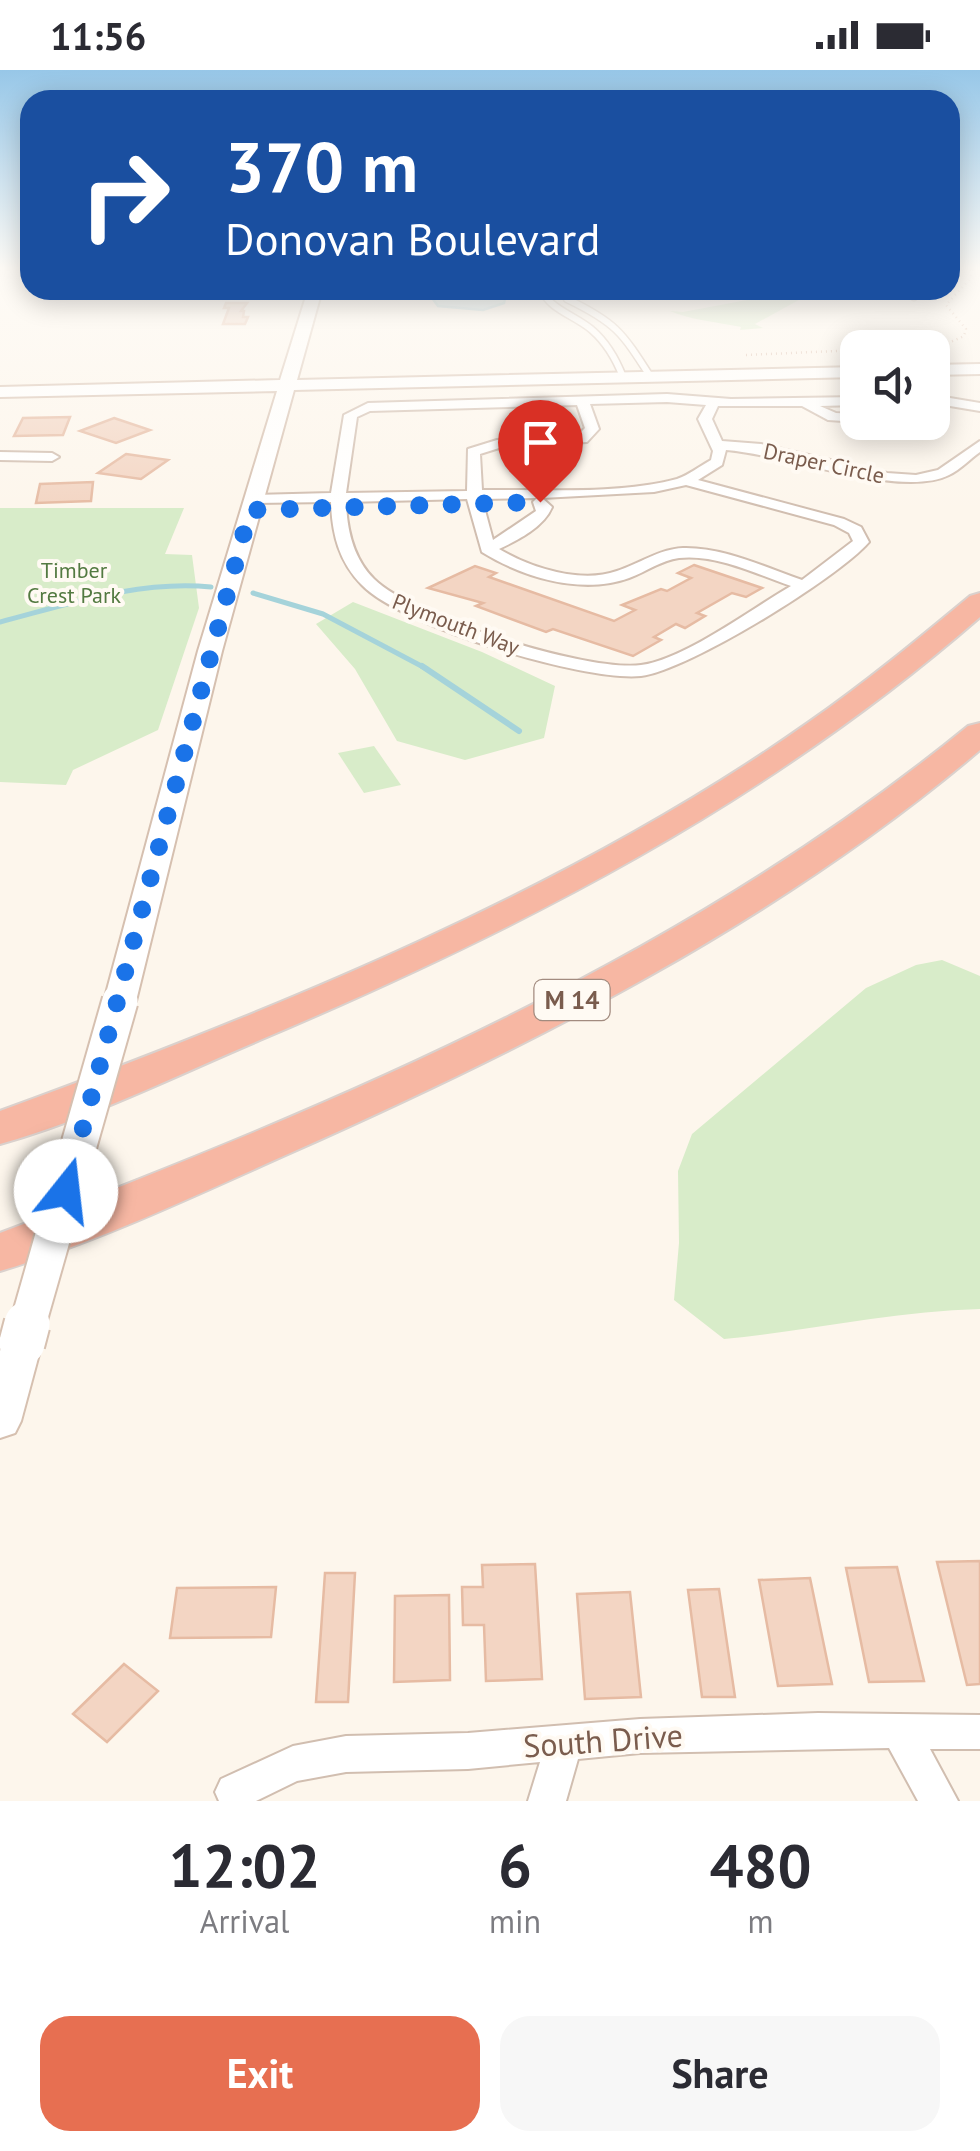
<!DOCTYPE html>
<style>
:root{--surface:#fff;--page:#f7f7f7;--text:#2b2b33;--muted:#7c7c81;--accent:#e76f51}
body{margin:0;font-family:"PT Sans",sans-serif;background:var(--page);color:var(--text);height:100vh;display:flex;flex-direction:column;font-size:38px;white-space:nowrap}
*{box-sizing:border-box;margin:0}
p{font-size:32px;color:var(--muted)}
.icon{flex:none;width:55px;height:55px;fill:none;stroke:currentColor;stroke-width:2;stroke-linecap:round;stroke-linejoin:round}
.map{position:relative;height:1731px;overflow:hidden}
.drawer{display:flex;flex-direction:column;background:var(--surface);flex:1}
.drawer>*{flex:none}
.top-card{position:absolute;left:20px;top:20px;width:940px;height:210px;border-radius:30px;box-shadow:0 5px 25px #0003;background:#1a4fa0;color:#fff;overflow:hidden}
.tools{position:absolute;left:840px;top:260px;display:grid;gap:20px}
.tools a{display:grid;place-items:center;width:110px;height:110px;border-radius:20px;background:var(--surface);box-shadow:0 5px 25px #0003;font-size:50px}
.pin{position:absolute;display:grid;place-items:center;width:85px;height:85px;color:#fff;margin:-102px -42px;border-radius:50% 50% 50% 0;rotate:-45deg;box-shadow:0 0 10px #0007}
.pin .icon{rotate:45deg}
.me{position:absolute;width:110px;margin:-55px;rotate:16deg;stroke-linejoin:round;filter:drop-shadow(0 0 8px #0008)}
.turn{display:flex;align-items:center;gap:35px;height:210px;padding:0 40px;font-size:45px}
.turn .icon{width:130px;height:130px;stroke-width:2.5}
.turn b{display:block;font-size:70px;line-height:85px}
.eta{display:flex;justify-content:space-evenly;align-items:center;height:170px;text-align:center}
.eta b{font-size:60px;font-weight:800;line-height:70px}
.button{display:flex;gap:20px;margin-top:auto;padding:20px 40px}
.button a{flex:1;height:115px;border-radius:30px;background:var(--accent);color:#fff;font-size:40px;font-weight:800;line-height:115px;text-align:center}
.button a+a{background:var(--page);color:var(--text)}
.status{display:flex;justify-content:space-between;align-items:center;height:70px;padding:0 50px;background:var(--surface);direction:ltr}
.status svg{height:28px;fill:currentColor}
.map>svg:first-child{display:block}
.green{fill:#d8ecc9}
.water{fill:#bfe3e8;stroke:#a5d3da;stroke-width:2.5}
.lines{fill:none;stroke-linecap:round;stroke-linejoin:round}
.stream-far1{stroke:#a5d3da;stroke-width:5}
.stream{stroke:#a5d3da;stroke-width:6}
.building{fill:#f3d5c3;stroke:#e6bba3;stroke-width:2.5}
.lane-casing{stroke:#d1beb0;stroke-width:9}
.street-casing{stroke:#d1beb0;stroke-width:4}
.secondary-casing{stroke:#d6c0b0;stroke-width:4}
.highway-casing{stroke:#dad1cd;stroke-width:4}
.path{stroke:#d9b8a5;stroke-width:2.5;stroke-dasharray:1 4;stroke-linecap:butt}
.lane{stroke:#fff;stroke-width:6}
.street{fill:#fff;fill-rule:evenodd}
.secondary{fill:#fff;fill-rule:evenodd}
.highway{fill:#f7b7a3;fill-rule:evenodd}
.secondary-bridge-far1-casing{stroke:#d6c0b0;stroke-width:39;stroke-linecap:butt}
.secondary-bridge-casing{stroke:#d6c0b0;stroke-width:49;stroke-linecap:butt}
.secondary-bridge-far1{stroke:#fff;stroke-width:35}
.secondary-bridge{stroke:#fff;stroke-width:45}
.route{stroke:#1a73e8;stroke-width:18;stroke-dasharray:0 32.4}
.labels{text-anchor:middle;stroke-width:8;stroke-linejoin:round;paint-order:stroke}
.far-street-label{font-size:22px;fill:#7a5c4d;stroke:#fffaf3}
.far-park-label{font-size:22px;fill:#537a41;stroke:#fffaf3}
.shield{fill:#fffaf3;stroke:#a28b7f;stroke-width:2.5}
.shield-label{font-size:25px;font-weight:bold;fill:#7a5c4d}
.near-street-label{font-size:32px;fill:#7a5c4d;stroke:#fffaf3}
</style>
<div class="status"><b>11:56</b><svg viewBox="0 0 49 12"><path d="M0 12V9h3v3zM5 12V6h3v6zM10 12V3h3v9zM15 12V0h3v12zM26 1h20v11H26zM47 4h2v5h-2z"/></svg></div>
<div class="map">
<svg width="980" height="1731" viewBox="0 0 980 1731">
<rect width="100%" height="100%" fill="#fdf6ec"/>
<g class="green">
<path d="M800,220H817L755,254L763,258L740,260L741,257C717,252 690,250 670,241L683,242Z"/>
<path d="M0,438H184L165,484L192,485L199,538L158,660L73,700L66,715L0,712Z"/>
<path d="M353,532L482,582L555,616L544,668L465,690L397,671L355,599L316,554Z"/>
<path d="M374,676L401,715L364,723L338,683Z"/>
<path d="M942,890L980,906V1239C894,1241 809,1261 724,1269L674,1230L679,1173L678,1101L692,1064L866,918L916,895Z"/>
</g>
<path class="water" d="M507,220L504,233L483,240L438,236L427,221Z"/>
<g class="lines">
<g class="stream-far1">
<path d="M253,523L323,544L427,599"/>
<path d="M0,552C69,534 139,510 211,517"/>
</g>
<path class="stream" d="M422,596L519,661"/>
</g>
<g class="building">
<path d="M226,233H247L241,241H244L243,247H248L245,254H223L229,238H224Z"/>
<path d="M70,347L63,365L14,366L23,348Z"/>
<path d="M114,348L150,360L116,373L80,361Z"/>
<path d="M126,384L168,390L141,409L98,403Z"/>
<path d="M93,412L91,431L36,433L40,414Z"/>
<path d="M694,495L762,518L746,527L732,523L697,543L705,546L685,558L676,554L654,567L661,570L633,586L553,559L546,562L476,536L483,533L428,518L475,496L496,503L489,507L614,551L635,540L622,535L661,519L667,521L691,508L678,503Z"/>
<path d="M980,1491V1614L967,1615L937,1492Z"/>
<path d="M535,1494L542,1609L486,1611L484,1555H463L462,1517H483L482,1495Z"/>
<path d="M897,1497L924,1611L869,1612L846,1498Z"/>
<path d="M325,1503H355L348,1632H316Z"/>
<path d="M810,1508L832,1614L778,1616L759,1510Z"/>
<path d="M276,1517L271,1567L170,1568L177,1518Z"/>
<path d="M719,1519L735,1627H702L688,1520Z"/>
<path d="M630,1522L641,1627L585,1629L577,1524Z"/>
<path d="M449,1525L450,1610L394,1612L395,1526Z"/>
<path d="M124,1594L158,1621L107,1672L73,1644Z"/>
</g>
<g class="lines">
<defs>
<g id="lane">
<path d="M542,220C549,239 576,246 592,260C607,273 616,289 623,307"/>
<path d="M565,220L567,229C615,252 622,262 650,306"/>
<path d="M909,220L919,223L914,227"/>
</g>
<g id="street">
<path d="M667,324L731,329L858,327V335L820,336L836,343L858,344V352L828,350L802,336H718L712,349L722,371L761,374L887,403L916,405L938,400L980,371V382C970,389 960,400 949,405C902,429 783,384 726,380L722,395L698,410L844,449L861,457L869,472C838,508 687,601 641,606C584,612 401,556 362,515C339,492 332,464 331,432L252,433L245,429L252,425L331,423L344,345L368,333ZM667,332L706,335L698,349L713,381L711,390C700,396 689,405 677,409C618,425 542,419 482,420L480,384L499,378L587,372L599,359L590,334ZM577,335L585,358L578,365L497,370L468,379L467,421L346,423L357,347L370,341ZM686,415L834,455L849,463L853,471L802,510C764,497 724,477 683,478C659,479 639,494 617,501C581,514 531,498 499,479C518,470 544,457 552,437L542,428L654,422ZM537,428L533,432L536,441L493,470L482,429ZM467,429L482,482C524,508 582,525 629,508C646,502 661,490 679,488C717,484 756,504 791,516C751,539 685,589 641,595C587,602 412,547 374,509C353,488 347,460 346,432Z"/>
<path d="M932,325L980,333V341L932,333Z"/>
<path d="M0,382L52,383L59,387L52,391L0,390Z"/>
<path d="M818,1643L980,1645V1679H930L958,1731H918L889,1678L640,1683L578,1689L566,1731H528L540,1692L468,1699L346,1702L297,1711L256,1731H219L215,1722L221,1709L293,1676L346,1666L468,1663L640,1649Z"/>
</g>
<g id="secondary">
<path d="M308,220H322L297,310L858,297V307L294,320L222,581L136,931L131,938H109L104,931L198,581L277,321L0,327V317L280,310Z"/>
<path d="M980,294V304L932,305V295Z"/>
<path d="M22,1258L36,1262L42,1273L21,1351L15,1363L0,1368V1281L8,1262Z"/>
</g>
<g id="highway">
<path d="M980,523V547C764,735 521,859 260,970C175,1006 89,1049 0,1074V1041C273,941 571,820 809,652C865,613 917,570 970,526Z"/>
<path d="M980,653V680C776,853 531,976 288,1084C194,1126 98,1172 0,1201V1163C340,1034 685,888 968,656Z"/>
</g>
</defs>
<use href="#lane" class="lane-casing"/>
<use href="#street" class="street-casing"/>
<use href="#secondary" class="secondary-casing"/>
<use href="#highway" class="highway-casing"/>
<g class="path">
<path d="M918,278L944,275L964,266L966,259L946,235L969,210L973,199"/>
<path d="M746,285L858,280"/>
</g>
<use href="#lane" class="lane"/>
<use href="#street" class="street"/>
<use href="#secondary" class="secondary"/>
<use href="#highway" class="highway"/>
<defs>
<path id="secondary-bridge-far1" d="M27,1257L120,931"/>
<path id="secondary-bridge" d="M22,1273L27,1254"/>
</defs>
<use href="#secondary-bridge-far1" class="secondary-bridge-far1-casing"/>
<use href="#secondary-bridge" class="secondary-bridge-casing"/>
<use href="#secondary-bridge-far1" class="secondary-bridge-far1"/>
<use href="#secondary-bridge" class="secondary-bridge"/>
</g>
<linearGradient id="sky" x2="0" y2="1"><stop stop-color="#97c7e8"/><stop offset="0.45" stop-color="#fefbf6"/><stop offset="1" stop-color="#fefbf6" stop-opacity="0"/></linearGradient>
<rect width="980" height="441" fill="url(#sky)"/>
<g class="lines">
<path class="route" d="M66,1121L250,440L540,432"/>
</g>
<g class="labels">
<g class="far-street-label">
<text transform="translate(824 393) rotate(12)" y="8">Draper Circle</text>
<text transform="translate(456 554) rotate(21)" y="8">Plymouth Way</text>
</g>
<g class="far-park-label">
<text x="74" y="508">Timber<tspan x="74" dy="25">Crest Park</tspan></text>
</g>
<rect class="shield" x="534.5" y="910" width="75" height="40" rx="8"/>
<g class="shield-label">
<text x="572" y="939">M 14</text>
</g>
<g class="near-street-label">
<text transform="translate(603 1671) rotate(-4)" y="11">South Drive</text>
</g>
</g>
</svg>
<div class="tools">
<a><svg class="icon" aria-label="sound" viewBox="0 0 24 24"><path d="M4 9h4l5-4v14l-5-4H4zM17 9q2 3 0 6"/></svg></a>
</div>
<div class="pin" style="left:540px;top:432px;background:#d93025"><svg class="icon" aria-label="arrive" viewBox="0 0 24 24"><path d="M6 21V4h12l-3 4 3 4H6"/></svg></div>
<svg class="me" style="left:66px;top:1121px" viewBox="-20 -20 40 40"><circle r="19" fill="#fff"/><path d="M0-13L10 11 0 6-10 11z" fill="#1a73e8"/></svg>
<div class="top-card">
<div class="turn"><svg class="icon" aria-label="right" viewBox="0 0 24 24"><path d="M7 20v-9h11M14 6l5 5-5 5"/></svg><div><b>370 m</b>Donovan Boulevard</div></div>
</div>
</div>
<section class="drawer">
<div class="eta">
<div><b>12:02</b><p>Arrival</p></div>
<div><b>6</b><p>min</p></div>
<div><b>480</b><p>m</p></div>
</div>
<div class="button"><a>Exit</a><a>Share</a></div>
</section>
